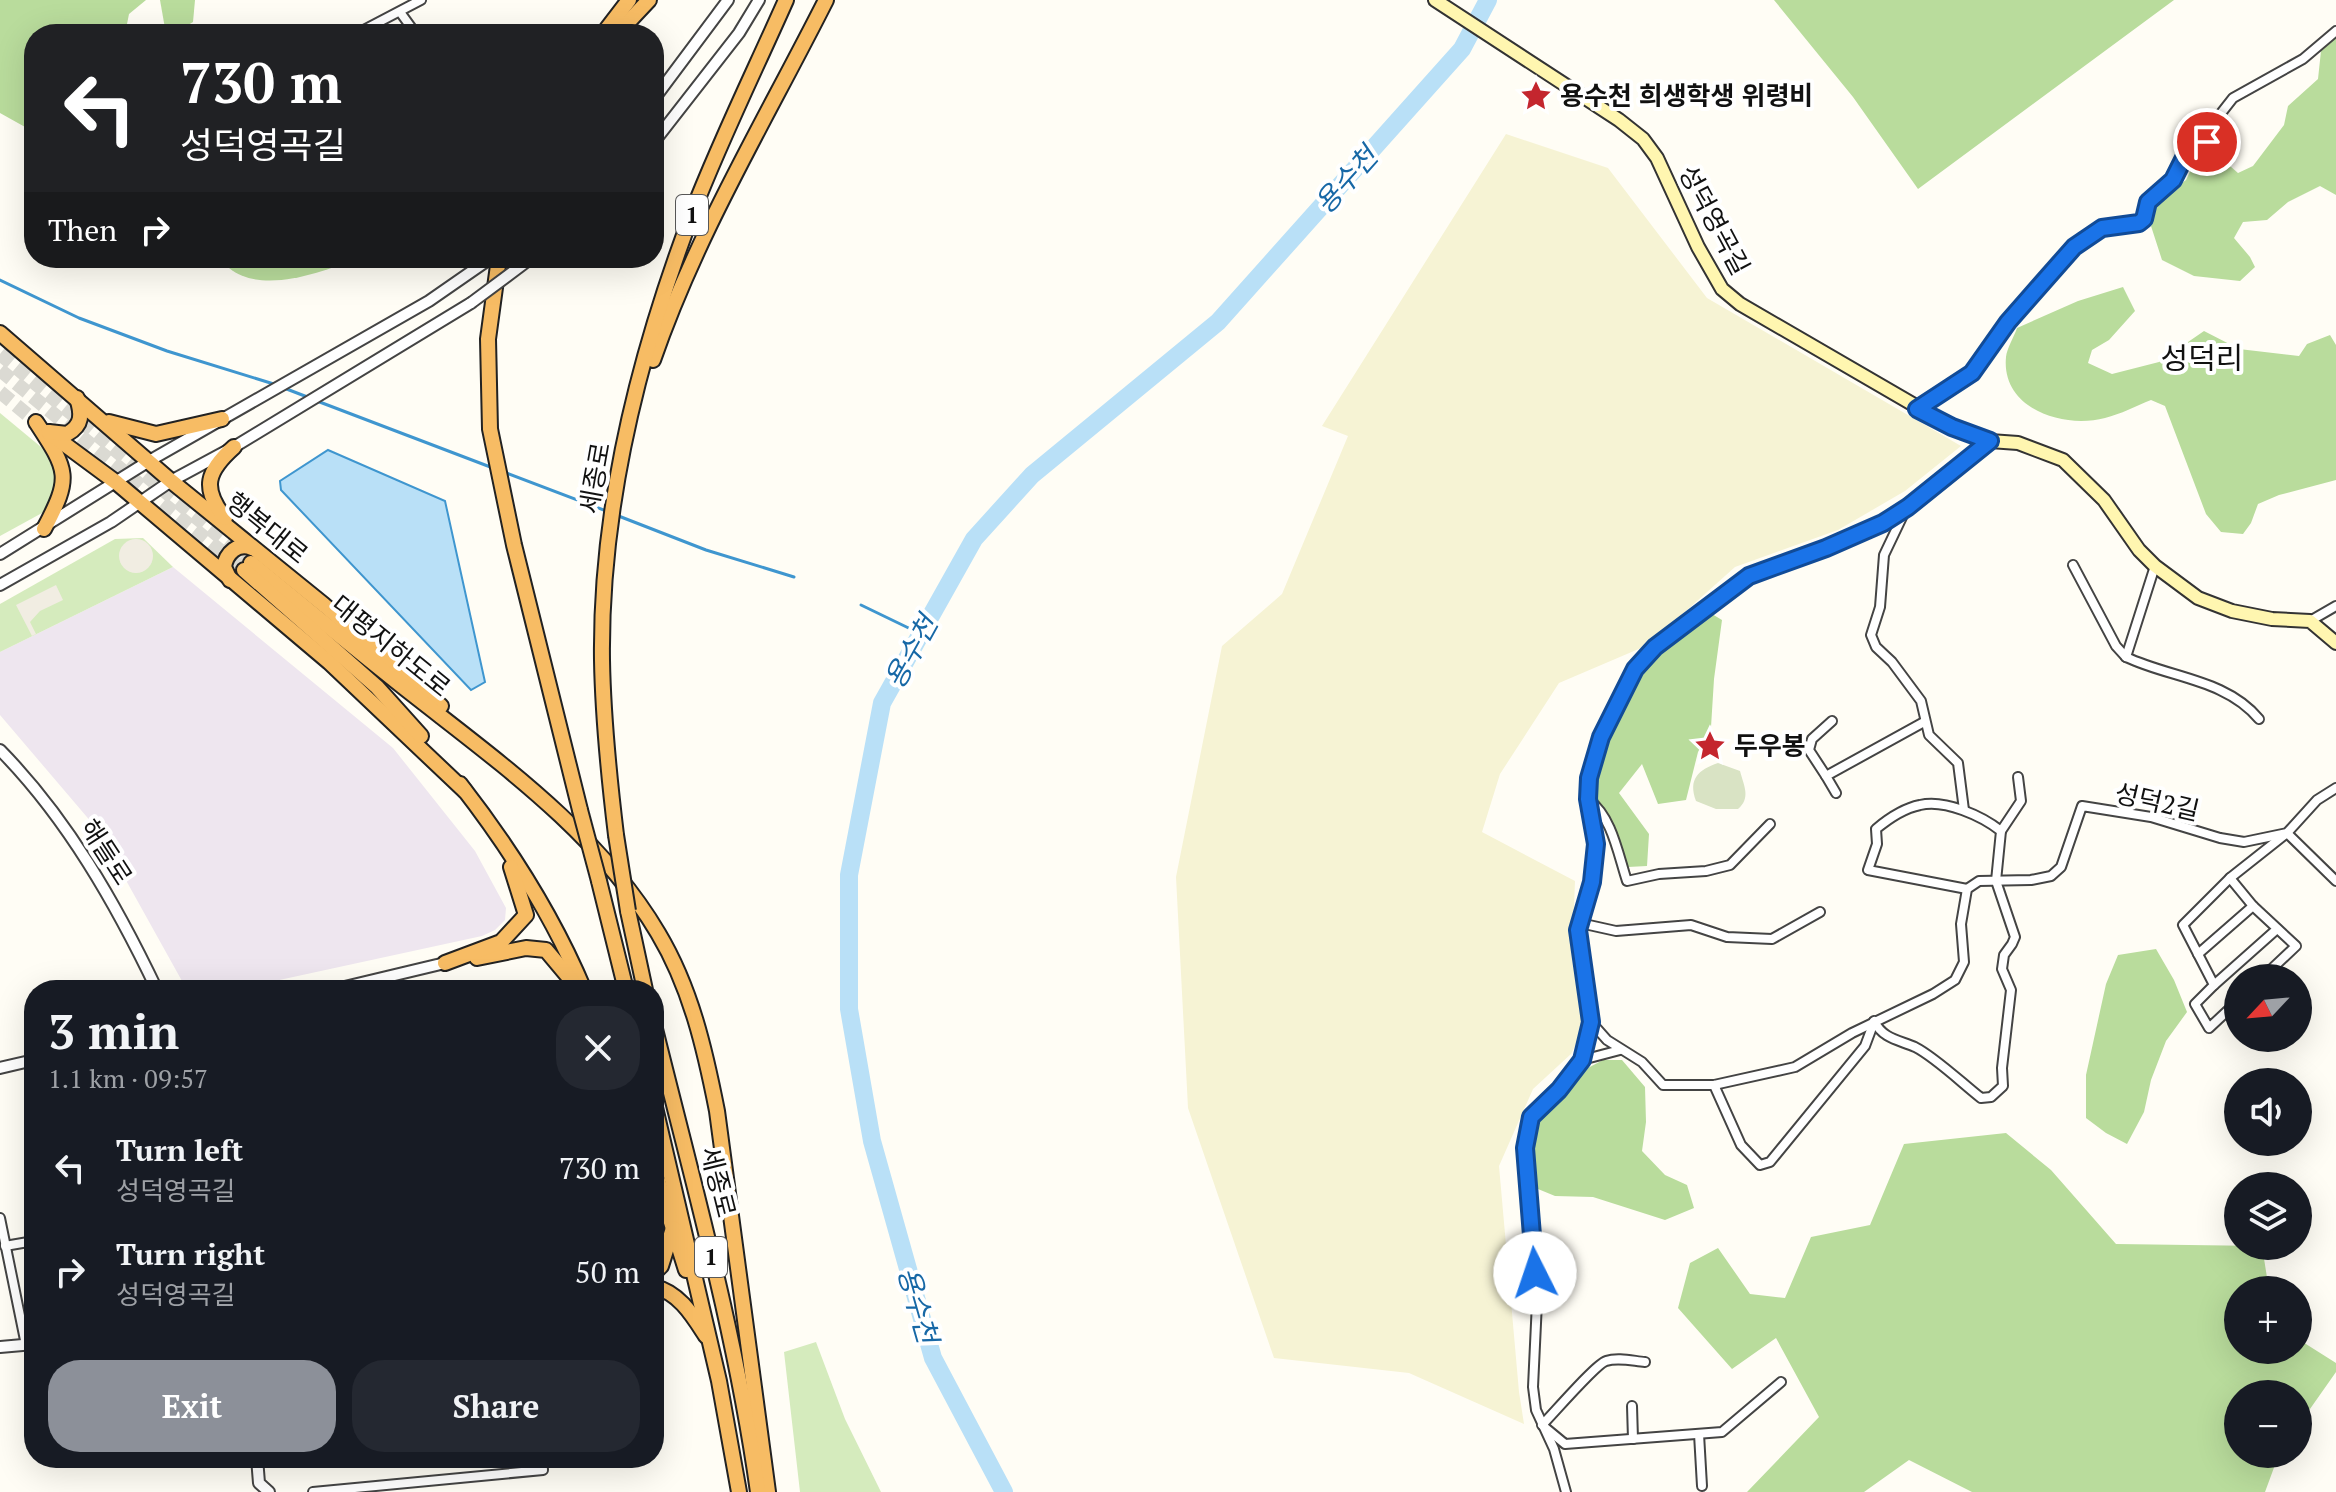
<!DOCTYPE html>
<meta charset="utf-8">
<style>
:root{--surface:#171b24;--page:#242831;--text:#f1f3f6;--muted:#9ea1a6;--accent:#8c9099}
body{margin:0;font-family:"PT Serif","Noto Sans KR",serif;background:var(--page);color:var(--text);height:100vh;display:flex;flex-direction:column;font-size:30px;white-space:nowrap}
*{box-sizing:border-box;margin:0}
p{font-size:26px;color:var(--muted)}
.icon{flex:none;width:44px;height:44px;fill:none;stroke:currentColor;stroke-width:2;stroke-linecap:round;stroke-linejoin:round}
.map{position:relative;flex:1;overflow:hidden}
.drawer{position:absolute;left:24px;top:980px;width:640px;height:488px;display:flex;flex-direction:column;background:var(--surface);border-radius:32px;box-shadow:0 8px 32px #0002}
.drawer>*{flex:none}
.top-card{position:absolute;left:24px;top:24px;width:640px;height:244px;border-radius:32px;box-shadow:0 8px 32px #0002;background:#202124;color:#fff;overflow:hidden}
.needle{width:52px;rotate:244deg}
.buttons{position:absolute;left:2224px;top:964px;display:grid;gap:16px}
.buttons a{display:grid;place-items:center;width:88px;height:88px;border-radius:50%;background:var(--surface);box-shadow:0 8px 32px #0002;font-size:40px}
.pin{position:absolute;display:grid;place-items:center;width:68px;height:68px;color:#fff;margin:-34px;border:4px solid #fff;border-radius:50%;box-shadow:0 2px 8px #0007}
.me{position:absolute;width:88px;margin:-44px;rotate:356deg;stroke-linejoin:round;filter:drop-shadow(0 0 6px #0008)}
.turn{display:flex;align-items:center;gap:28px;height:168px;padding:0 24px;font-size:36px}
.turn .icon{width:104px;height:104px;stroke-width:2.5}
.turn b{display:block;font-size:56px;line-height:68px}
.then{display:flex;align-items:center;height:76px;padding:0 24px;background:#0003;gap:16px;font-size:30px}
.round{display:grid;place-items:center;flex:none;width:84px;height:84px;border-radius:32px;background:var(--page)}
.head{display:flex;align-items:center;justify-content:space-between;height:136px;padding:0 24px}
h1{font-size:48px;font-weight:600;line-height:60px}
.primary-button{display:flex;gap:16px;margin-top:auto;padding:16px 24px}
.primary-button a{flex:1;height:92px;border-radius:32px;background:var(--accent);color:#fff;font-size:32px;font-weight:600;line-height:92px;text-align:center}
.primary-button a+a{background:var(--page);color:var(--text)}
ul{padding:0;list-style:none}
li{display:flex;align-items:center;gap:24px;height:104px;padding:0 24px}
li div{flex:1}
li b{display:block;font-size:30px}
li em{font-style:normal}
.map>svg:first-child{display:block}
.industrial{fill:#eee6ef}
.farmland{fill:#f6f3d4}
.green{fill:#d5ebbd}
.forest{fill:#b9dc9c}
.cemetery{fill:#d9e3c4}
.plaza{fill:#f1ede2}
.water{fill:#b9e0f7;stroke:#3f96cf;stroke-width:2}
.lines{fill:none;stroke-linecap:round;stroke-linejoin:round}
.stream{stroke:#3f96cf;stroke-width:3}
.river{stroke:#b9e0f7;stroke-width:18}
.trunk-tunnel{stroke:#dbdad3;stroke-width:14;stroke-dasharray:14 7;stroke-linecap:butt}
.minor-casing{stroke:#444;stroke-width:12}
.tertiary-casing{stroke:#444;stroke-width:14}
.secondary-casing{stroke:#333;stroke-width:16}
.trunk-casing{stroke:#222;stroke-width:18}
.minor{stroke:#fff;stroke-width:8}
.tertiary{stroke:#fff;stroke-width:10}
.secondary{stroke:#fff6b0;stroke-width:12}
.trunk{stroke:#f7bc64;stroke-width:14}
.tertiary-bridge-casing{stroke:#444;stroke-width:14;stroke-linecap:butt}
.trunk-bridge-casing{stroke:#222;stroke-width:18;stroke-linecap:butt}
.tertiary-bridge{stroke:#fff;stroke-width:10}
.trunk-bridge{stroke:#f7bc64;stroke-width:14}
.route-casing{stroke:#114b97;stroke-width:20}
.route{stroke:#1a73e8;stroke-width:14}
.labels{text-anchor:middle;stroke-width:8;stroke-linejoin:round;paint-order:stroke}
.shield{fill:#fff;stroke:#585858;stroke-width:2}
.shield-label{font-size:24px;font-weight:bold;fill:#111}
.poi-label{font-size:26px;font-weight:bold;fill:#111;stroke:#fff;text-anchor:start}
.street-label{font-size:26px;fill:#111;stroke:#fff}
.water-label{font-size:28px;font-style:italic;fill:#1768a6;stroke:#fff}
.quarter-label{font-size:30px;fill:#111;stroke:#fff}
</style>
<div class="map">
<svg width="2336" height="1492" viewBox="0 0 2336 1492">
<rect width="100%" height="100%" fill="#fffdf5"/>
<path class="industrial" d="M173,567L393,748L475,851L506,908L505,920L495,930L482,936L233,990H187L98,830L0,715V652Z"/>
<path class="farmland" d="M1506,134L1608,168L1707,298L1961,446L1905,491L1838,530L1735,567L1648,645L1559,683L1500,774L1482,832L1575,881L1572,960L1586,1024L1571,1054L1533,1089L1499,1166L1519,1392L1524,1424L1409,1373L1274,1358L1188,1108L1176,877L1222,646L1282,594L1348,436L1322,426Z"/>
<g class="green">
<path d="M0,413L41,447L58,471L52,502L42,513L0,536Z"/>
<path d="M143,538L173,567L0,652V604L115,539Z"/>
<path d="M816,1342L845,1419L881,1492H800L784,1352Z"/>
</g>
<g class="forest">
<path d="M0,0H146L129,14L125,34H34V132L0,113Z"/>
<path d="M160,0H195L193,22L173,34H166Z"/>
<path d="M1774,0H2174L1918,189L1853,97Z"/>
<path d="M2336,38V195L2320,186L2288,202L2267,220L2243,222L2234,238L2250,257L2255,267L2240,281L2194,276L2162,260L2151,226L2158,201L2186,180L2197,157L2214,152L2238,173L2253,166L2284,125L2288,106L2318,79L2321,51Z"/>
<path d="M230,258H358C323,272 262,295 229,268Z"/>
<path d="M2123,287L2135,311L2109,340L2092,350L2088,363L2112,374L2159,362L2204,331L2239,349L2299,356L2307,344L2330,335L2336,345V480L2279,495L2258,504L2251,523L2243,534L2221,532L2206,514L2165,406L2151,400C2136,406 2121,414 2105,418C2063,429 2001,409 2006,357C2007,348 2014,337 2017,328L2078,301Z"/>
<path d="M1712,614L1722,620L1714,679L1711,727L1698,752L1686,800L1658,804L1642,764L1619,793L1649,834L1647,866L1628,867L1618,841L1594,800L1597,767L1641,674L1665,648Z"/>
<path d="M2156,949L2174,980L2187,1012L2166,1041L2151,1080L2144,1112L2127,1144L2106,1133L2086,1118V1075L2106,984L2118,955Z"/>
<path d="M1603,1060H1622L1645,1087L1646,1122L1642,1151L1665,1175L1687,1185L1694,1208L1665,1220L1593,1197L1555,1196L1538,1189L1531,1157L1538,1121L1584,1070Z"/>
<path d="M2006,1133L2051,1170L2116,1244L2262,1246L2269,1290H2238V1350H2298V1339L2336,1363V1372L2298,1426V1394H2238V1454H2279L2265,1492H1972L1909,1460L1864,1492H1747L1819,1417L1776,1338L1732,1369L1678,1308L1690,1263L1718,1248L1750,1294L1785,1298L1811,1237L1870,1225L1904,1144Z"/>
</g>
<path class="cemetery" d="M1718,763L1740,771C1744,786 1751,798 1738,809H1716L1696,801C1688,779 1698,770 1718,763Z"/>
<g class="plaza">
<circle cx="136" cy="556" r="17"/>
<path d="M56,585L63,600L40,611L30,622L36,634L32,636L16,605Z"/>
</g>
<path class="water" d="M328,450L445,501L485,682L471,690L281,490L280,481Z"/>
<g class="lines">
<g class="stream">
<path d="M0,280L79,318L167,351L277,385"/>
<path d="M284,388L310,398"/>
<path d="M317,401L493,468"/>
<path d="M504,472L609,512"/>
<path d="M616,515L706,550L794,577"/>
<path d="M861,605L921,634"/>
</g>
<path class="river" d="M1004,1492L933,1358L872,1141L849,1009V875L882,703L974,539L1032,475L1218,322L1462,49L1488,0"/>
<g class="trunk-tunnel">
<path d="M0,354L251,563"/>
<path d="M0,370L244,570"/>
<path d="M0,392L46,430"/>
</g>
<defs>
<g id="minor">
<path d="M400,12L416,34"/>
<path d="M356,34L421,0"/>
<path d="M1917,409L1972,373L2008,322L2074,247L2102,228L2139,223L2144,219L2148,202L2173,180L2184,158L2207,142L2222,112L2233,98L2303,59L2336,31"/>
<path d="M1905,511L1884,555L1880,607L1871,635L1876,647L1892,662L1921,701L1929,735L1958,763L1964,810"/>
<path d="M2073,565L2116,646L2126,657"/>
<path d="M2155,566L2126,657C2170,678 2226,679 2259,719"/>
<path d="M2310,621L2336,606"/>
<path d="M1826,776L1809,750L1812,739L1832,721"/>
<path d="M1836,793L1826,776L1924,722"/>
<path d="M1589,800C1612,817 1618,854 1627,881L1659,874L1706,871L1730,865L1770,824"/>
<path d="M2001,831L2021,801L2018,777"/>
<path d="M2230,878L2253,906L2296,946L2262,978"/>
<path d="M1580,923L1616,931L1691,925L1727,937L1772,939L1820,912"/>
<path d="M2198,954L2253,906"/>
<path d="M2214,985L2277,929"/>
<path d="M2238,1001L2209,1028L2195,1004L2214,985L2183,925L2230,878L2287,833L2336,881"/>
<path d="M1874,1021C1883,1039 1899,1040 1915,1047C1935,1057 1963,1084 1981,1098L1991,1097L2003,1086L2002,1068L2011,990L2002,969L2004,955L2012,944L2015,937L1996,881L2001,831C1982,816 1945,799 1920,805C1905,808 1888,819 1876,829L1877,844L1868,870L1967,889"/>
<path d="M1591,1022L1607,1040L1642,1062L1663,1085H1714L1795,1067L1852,1033L1933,994L1955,980L1964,962L1961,924L1967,889L1979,881L2031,880L2051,876L2061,867L2082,806L2151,817L2220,838L2244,842L2287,833L2317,800L2336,788"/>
<path d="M1582,1060L1620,1050"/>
<path d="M1714,1085L1741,1145L1760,1165L1770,1162L1865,1046L1874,1022"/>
<path d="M0,1218L26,1345"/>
<path d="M5,1246L34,1241"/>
<path d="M1645,1362C1633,1361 1618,1357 1606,1361C1596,1364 1553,1414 1542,1425L1565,1444L1722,1432L1781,1382"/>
<path d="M1632,1406L1633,1439"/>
<path d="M1699,1434L1702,1486"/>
<path d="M313,1492L543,1470L542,1458"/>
<path d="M1566,1492L1554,1449L1536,1410L1533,1387L1537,1302L1525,1148L1531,1117L1559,1090L1582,1060L1591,1022L1578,930L1592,882L1596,844L1588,799L1589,778L1601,737L1635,669L1655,647L1749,576L1826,548L1883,523L1908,507L1990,441"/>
</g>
<g id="tertiary">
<path d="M654,99L728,0"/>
<path d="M654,142L739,33L759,0"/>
<path d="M0,554L149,461L429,301L491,258"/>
<path d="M0,585L111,522L171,481L234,447L471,303"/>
<path d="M0,750C67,818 116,904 157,990"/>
<path d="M332,990L445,963"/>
<path d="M0,1068L34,1060"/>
<path d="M0,1347L34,1344"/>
<path d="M257,1458L259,1483L269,1492"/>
</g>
<path id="secondary" d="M1435,0L1619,120L1643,139L1657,158L1698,247L1722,289L1740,304L1952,427L1990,441L2018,443L2063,460L2104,500L2139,550L2155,566L2198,598L2232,611L2272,619L2310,621L2336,643"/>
<g id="trunk">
<path d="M603,34L629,0"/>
<path d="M617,34L649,0"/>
<path d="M499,258L488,339L490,429L514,545L580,810"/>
<path d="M0,333L171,481L324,605L441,706"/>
<path d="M653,360C697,233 766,119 826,0"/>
<path d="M36,422C68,471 72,476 44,529"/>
<path d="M109,422L156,434L222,419"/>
<path d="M48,432L117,483L329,662L465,791"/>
<path d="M49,432L67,434C83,425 82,414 77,398"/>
<path d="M225,518C201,488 207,471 234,447"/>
<path d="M251,563C306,608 360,653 416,697C504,766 600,835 658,933C691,988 705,1050 717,1111L768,1492"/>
<path d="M244,570L377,687L421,736"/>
<path d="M230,580L224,567C226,553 238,542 252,548"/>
<path d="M460,784C509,847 553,916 584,990"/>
<path d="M616,835C609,777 603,719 602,660C600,507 639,353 693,211C721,139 755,70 786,0"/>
<path d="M599,881L626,990"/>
<path d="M628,911L645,990"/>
<path d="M477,958L526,948L546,950L572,981"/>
<path d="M445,963L501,942L526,915L511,867"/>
<path d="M654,1025C692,1179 736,1334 758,1492"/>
<path d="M654,1103L719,1381L739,1492"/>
<path d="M654,1168L686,1270"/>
<path d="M654,1273L661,1266L673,1228"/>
<path d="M654,1287C679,1292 693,1316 706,1336"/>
</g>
</defs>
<use href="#minor" class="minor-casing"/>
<use href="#tertiary" class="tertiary-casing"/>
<use href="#secondary" class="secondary-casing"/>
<use href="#trunk" class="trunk-casing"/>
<use href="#minor" class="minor"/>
<use href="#tertiary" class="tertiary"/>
<use href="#secondary" class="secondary"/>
<use href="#trunk" class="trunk"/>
<defs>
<path id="tertiary-bridge" d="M471,303L530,259"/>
<g id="trunk-bridge">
<path d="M580,810L599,881"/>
<path d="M616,835L628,911"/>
</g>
</defs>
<use href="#tertiary-bridge" class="tertiary-bridge-casing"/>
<use href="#trunk-bridge" class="trunk-bridge-casing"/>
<use href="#tertiary-bridge" class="tertiary-bridge"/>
<use href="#trunk-bridge" class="trunk-bridge"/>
</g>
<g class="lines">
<defs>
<path id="route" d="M1535,1273L1525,1148L1531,1117L1559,1090L1582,1060L1591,1022L1578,930L1592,882L1596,844L1588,799L1589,778L1601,737L1635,669L1655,647L1749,576L1826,548L1883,523L1908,507L1990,441L1952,427L1917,409L1972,373L2008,322L2074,247L2102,228L2139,223L2144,219L2148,202L2173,180L2184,158L2207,142"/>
</defs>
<use href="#route" class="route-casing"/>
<use href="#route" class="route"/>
</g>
<defs>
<symbol id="sight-bare" viewBox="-9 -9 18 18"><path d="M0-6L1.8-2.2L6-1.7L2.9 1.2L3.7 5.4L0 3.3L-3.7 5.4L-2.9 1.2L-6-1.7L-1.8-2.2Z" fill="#c4262e" stroke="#fff" stroke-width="2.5" paint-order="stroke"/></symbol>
</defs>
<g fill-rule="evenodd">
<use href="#sight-bare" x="1514" y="74" width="44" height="44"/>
<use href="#sight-bare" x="1688" y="724" width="44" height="44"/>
</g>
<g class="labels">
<g class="shield">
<rect x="676" y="195" width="32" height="40" rx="6"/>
<rect x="695" y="1237" width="32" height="40" rx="6"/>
</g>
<g class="shield-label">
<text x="692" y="223">1</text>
<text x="711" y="1265">1</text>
</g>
<g class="poi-label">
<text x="1560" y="105">용수천 희생학생 위령비</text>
<text x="1734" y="755">두우봉</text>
</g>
<g class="street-label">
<text transform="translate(1714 220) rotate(62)" y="9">성덕영곡길</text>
<text transform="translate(595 478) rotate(-80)" y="9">세종로</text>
<text transform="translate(267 528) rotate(39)" y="9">행복대로</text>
<text transform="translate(391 646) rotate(39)" y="9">대평지하도로</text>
<text transform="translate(2157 802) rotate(13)" y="9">성덕2길</text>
<text transform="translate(106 852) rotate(57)" y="9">해들로</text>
<text transform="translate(718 1182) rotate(76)" y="9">세종로</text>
</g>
<g class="water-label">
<text transform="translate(1346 180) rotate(-48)" y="10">용수천</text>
<text transform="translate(911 652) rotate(-61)" y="10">용수천</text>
<text transform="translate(918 1305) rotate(74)" y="10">용수천</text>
</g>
<g class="quarter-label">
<text x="2202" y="369">성덕리</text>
</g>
</g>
</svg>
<div class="buttons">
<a><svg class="needle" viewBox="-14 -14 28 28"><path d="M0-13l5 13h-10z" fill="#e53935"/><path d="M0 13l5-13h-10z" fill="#9ea1a6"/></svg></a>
<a><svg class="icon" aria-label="sound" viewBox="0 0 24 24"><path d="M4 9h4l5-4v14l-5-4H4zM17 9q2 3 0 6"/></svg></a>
<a><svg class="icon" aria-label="layers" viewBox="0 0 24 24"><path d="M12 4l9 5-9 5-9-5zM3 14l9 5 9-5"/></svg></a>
<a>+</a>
<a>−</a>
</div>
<div class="pin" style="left:2207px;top:142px;background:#d93025"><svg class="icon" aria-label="arrive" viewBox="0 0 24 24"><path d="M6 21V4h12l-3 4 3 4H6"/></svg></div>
<svg class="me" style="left:1535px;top:1273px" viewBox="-20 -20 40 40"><circle r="19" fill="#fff"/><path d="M0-13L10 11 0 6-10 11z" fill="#1a73e8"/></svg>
<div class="top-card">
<div class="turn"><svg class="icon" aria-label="left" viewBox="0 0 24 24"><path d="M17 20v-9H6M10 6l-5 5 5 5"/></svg><div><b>730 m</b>성덕영곡길</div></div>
<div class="then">Then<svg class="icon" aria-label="right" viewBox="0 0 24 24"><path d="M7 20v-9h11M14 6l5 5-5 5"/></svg></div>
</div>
<section class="drawer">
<div class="head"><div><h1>3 min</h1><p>1.1 km · 09:57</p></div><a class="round"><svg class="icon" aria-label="close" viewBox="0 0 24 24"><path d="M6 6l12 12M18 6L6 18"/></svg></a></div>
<ul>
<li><svg class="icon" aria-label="left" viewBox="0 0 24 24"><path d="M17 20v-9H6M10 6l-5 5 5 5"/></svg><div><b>Turn left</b><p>성덕영곡길</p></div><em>730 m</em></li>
<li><svg class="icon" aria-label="right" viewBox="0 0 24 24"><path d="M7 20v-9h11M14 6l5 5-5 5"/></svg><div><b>Turn right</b><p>성덕영곡길</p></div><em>50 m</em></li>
</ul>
<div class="primary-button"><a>Exit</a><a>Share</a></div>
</section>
</div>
